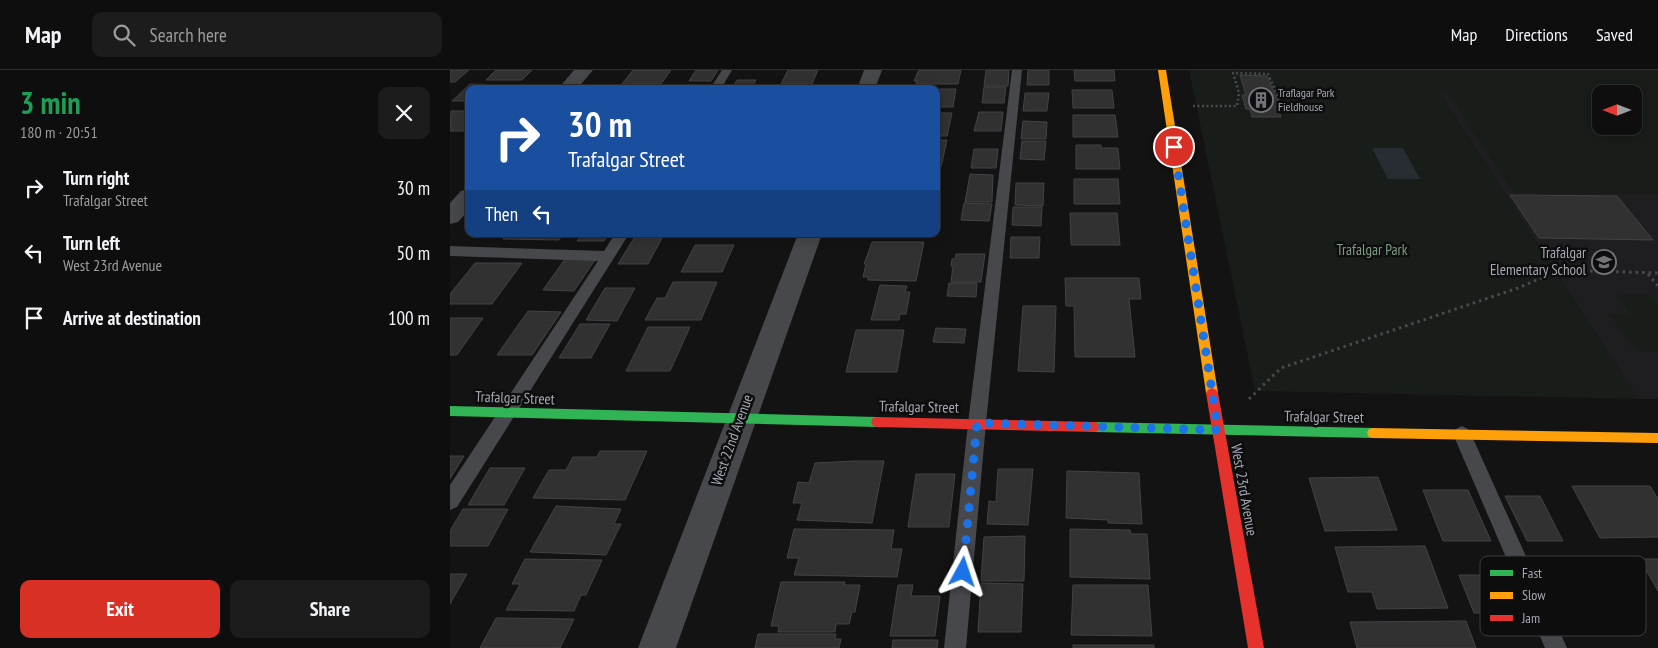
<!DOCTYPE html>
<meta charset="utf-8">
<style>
:root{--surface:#0e0e0e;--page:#1c1c1c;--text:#f1f3f6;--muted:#9b9c9e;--line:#2e2e2e;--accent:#d93025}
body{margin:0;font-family:"PT Sans Narrow",sans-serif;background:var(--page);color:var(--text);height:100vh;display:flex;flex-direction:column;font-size:19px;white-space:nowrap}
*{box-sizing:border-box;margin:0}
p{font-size:16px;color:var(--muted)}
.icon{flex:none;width:28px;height:28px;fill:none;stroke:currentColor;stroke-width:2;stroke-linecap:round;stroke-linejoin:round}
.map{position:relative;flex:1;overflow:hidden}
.details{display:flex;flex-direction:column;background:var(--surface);width:450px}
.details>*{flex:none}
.banner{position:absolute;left:15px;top:15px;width:475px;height:152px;border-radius:10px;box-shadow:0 2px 12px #0003,0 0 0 1px var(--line);background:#1a4fa0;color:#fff;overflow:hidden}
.needle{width:32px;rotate:270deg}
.tools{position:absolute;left:1142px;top:15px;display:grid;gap:10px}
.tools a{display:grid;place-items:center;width:50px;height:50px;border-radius:10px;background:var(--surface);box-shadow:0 2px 12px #0003,0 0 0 1px var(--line);font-size:25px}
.pin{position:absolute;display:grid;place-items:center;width:42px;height:42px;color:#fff;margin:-21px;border:2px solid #fff;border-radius:50%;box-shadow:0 1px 5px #0007}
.me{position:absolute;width:55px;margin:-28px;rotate:5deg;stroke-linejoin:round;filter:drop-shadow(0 0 4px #0008)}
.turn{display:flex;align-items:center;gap:18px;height:105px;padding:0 20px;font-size:22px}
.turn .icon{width:65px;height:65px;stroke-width:2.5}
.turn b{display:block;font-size:35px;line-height:42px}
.then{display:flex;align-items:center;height:48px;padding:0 20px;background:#0003;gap:10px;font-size:19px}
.round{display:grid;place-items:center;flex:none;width:52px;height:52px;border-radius:10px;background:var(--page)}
.head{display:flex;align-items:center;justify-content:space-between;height:85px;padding:0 20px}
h1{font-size:30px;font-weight:800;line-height:38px;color:#1e9e55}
.primary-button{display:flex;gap:10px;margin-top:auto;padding:10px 20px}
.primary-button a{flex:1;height:58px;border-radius:10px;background:var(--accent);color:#fff;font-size:20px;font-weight:800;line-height:58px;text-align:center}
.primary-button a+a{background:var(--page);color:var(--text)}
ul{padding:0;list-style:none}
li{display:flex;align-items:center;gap:15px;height:65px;padding:0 20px}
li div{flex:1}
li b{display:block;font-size:19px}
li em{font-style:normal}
header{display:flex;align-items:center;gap:30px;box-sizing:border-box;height:70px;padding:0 25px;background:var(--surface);border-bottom:1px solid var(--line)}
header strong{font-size:24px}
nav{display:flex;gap:28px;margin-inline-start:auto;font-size:18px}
.search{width:350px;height:45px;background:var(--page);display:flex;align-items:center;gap:12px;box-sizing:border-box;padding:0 18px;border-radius:10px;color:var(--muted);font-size:19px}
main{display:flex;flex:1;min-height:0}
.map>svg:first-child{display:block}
.built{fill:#1e1d1f}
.green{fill:#181d19;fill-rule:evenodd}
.water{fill:#282d33}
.building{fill:#313132;stroke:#424346}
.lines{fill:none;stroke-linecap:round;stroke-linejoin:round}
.path-far1{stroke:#494a4c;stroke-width:2.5;stroke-dasharray:2 2.5;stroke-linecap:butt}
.path{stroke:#494a4c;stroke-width:3;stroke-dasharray:2.5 4;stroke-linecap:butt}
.lane{fill:#47484c;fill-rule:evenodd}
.street{fill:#47484c;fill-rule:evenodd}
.fast{fill:#30b455;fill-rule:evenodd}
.slow{fill:#ff9f0a;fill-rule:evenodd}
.jam{fill:#e5322d;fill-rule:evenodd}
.route{stroke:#1a73e8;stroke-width:9;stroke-dasharray:0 16.2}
.labels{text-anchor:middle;stroke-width:5;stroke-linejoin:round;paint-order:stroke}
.far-poi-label{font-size:12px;fill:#a5a8b2;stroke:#0d0d0e;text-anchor:start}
.park-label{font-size:15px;fill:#7f9b83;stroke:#0d0d0e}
.poi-label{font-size:15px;fill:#a5a8b2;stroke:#0d0d0e;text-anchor:end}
.street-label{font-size:15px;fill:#a5a8b2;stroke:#0d0d0e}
.key{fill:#0d0d0e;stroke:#3b3c3f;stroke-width:1}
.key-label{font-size:14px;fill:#a5a8b2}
</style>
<header>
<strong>Map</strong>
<div class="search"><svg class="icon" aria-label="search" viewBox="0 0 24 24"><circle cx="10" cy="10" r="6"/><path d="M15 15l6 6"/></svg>Search here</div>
<nav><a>Map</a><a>Directions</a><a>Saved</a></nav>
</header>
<main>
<section class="details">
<div class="head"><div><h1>3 min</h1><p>180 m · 20:51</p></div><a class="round"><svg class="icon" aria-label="close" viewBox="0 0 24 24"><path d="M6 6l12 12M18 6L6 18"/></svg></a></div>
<ul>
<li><svg class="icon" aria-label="right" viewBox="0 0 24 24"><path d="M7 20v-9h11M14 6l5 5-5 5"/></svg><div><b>Turn right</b><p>Trafalgar Street</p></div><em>30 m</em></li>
<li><svg class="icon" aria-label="left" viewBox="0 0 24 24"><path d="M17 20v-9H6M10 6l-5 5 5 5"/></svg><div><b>Turn left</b><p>West 23rd Avenue</p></div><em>50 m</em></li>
<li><svg class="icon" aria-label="arrive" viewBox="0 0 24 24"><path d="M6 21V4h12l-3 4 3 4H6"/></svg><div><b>Arrive at destination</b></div><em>100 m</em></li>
</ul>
<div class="primary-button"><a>Exit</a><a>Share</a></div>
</section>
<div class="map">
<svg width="1208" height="578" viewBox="0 0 1208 578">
<rect width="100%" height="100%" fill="#131313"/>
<path class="built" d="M989,22L1151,24V56H1184L1208,25V329H1188Z"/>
<g class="green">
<path d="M739,0H1208V124L1064,123L997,22H989L1188,329L805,321ZM1151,24H1184V56H1151Z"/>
<path d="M1166,224H1199L1208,236V282L1186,281L1159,244H1180Z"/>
</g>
<path class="water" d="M922,78H953L970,109H938Z"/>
<g class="building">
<path d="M0,0H19L5,12H0Z"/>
<path d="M46,0H82L72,10H36Z"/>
<path d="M183,0H221L211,14H172Z"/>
<path d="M246,0H268L261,11H239Z"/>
<path d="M338,0H368L362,14H331Z"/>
<path d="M469,0H511L508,14H466L467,11H464Z"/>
<path d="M536,0H559L558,16H534Z"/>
<path d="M578,0H599V15H577Z"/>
<path d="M624,0H664L665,11H625Z"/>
<path d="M790,5L817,6L829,34H826L831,47H802L800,39H796L792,25H796Z"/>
<path d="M287,10H306L302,17H283Z"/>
<path d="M20,14L67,15L63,19H19V31H2Z"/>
<path d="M534,17H556L554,33H532Z"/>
<path d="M470,19H506L503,37H486V19Z"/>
<path d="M622,20H662L664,38H623Z"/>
<path d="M575,23H599L597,41H573Z"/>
<path d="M1,41H19V61H0Z"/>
<path d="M529,42H553L551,61H524Z"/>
<path d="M486,43H502L497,66H486Z"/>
<path d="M623,45H665L668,67H623Z"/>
<path d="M573,51L597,52L596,69H571Z"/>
<path d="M486,70H497L491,97H486Z"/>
<path d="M572,71H596L594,90L570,89Z"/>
<path d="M626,75H651V78H668L670,99H626Z"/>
<path d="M524,79H548L546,98H521Z"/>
<path d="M520,104L543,105L542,132H515Z"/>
<path d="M624,109H668L670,134H624Z"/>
<path d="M566,113H594L593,136L565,135Z"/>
<path d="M1060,125L1167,126L1203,170L1089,168Z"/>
<path d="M514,133L542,134L539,151L511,150Z"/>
<path d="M563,137H592L591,156L562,155Z"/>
<path d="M620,143H667L670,175H621Z"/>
<path d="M57,164H113L109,170L53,169Z"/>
<path d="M132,164H159L154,171H127Z"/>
<path d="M189,164H217L216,166H188Z"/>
<path d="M561,167H590L589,188H560Z"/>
<path d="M184,168H212L198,194H168Z"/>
<path d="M422,172H474L466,211L418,210V207H413L416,194H414Z"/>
<path d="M245,175H284L272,202H231Z"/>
<path d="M506,184H535L531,212H501L503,196H501L502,189H505Z"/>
<path d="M115,189L145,190L124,221L93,220Z"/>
<path d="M25,193H72L42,234H0V224Z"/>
<path d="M615,208H689L691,229H679L685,287H625L624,236H616Z"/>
<path d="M223,212H267L251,250H195L207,228H215Z"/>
<path d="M499,213H527L526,227L497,226Z"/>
<path d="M430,215L457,216L455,222H460L456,244H450L449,250H421Z"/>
<path d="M155,218H185L167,251L136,250Z"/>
<path d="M573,236H606L604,302L568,301Z"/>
<path d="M78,241L111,242L82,285H47Z"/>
<path d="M0,248H33L7,285H0Z"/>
<path d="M130,254H160L141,288H109Z"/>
<path d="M198,257H240L220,301H176Z"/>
<path d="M486,258L516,259L514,273L483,272Z"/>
<path d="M406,260H454L447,302H396Z"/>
<path d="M150,381H197L175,430L83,428L99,400H116L123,387H147Z"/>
<path d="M0,386H14L0,409Z"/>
<path d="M405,391H434L422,453L347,450L352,433H343L348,412L359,413L365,393Z"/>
<path d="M40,398H75L54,435H18Z"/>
<path d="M548,399H583L578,455L537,454L539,431L546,432Z"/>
<path d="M617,401L689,403L692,454L658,453V450L616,448Z"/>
<path d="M466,404H505L499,457H458Z"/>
<path d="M928,407L947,460L875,461L859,408Z"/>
<path d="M1122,416H1200L1208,429V467L1150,468Z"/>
<path d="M973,420H1018L1041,471H993Z"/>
<path d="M1055,426H1090L1113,471H1077Z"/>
<path d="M106,436L171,439L164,454H171L156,485L80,482Z"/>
<path d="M13,439H58L38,476H0V461Z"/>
<path d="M344,459L444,460L441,479H452L447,507L344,505L349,488H337Z"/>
<path d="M620,459L680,460L681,464H697L700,509L620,507Z"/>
<path d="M575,466L574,511H531L534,467Z"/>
<path d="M975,476L998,538L927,539L922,522H898L885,477Z"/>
<path d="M75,489L152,490L136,525H131L124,541L56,540L70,514H62Z"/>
<path d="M1190,489H1208V521Z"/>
<path d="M0,504H17L0,534Z"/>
<path d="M1009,505H1046L1063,543H1024Z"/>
<path d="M331,512H395L394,515H410L405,542H402L399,554H386L385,562H328L329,556H321Z"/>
<path d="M531,513L573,514L571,562H528Z"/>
<path d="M448,515H463L461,526H490L485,566H440Z"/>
<path d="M623,515H698L702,566L621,565Z"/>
<path d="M46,548L124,549L110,578H30Z"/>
<path d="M1016,551L1026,578H907L900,552Z"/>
<path d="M308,564H386L385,569H391L389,578H305Z"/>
<path d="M443,570H488L487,578H442Z"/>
<rect x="623" y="575" width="81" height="3"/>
</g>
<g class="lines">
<path class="path-far1" d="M743,36H787L789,23L783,3L818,4L832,36H827"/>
<g class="path">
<path d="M1198,204L1208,216"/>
<path d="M799,329L831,298L1068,218L1110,200L1208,203"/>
</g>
<g class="lane">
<path d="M272,0H282L271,19H260Z"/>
<path d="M562,0H572L536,353L516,578H494L518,353Z"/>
<path d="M165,164H179L7,437L0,440V415L148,191L0,186V176L154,181Z"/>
<path d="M1012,356L1018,359L1021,364L1117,578H1095L1003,364L1006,359Z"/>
</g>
<g class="street">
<path d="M124,0H143L127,19H108Z"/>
<path d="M414,0H432L425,19H407Z"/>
<path d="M19,119V140L8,152L0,154V133L11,121Z"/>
<path d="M348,164H372L226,578H188Z"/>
</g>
<g class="fast">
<path d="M0,336L427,347L431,348L433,352L431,356L427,357L0,346Z"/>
<path d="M644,352L923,358L927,359L929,363L927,367L923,368L644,362L640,361L638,357L640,353Z"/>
</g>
<g class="slow">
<path d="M708,0H716L768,323L766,326H758L756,323Z"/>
<path d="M923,358L1208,363V373L923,368L919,367L917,363L919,359Z"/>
</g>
<g class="jam">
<path d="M762,318L766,320L768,323L814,578H798L756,323L758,320Z"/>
<path d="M427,347L644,352L648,353L650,357L648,361L644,362L427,357L423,356L421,352L423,348Z"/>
</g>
</g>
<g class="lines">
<path class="route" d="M513,502L527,353L768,360L724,77"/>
</g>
<defs>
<symbol id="building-ring" viewBox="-11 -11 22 22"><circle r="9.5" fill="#0d0d0e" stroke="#72747a" stroke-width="1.5"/><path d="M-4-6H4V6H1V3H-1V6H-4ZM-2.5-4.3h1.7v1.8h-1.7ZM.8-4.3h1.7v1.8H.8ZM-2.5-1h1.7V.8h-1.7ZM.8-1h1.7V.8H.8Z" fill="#72747a"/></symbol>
<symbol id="school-ring" viewBox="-11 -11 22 22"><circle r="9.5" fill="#0d0d0e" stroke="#72747a" stroke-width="1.5"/><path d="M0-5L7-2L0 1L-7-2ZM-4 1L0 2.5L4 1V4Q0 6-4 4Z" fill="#72747a"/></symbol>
</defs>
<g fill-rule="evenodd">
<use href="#building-ring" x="797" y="16" width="28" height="28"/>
<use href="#school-ring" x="1140" y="178" width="28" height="28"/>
</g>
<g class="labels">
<g class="far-poi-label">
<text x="828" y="27">Traflagar Park<tspan x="828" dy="14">Fieldhouse</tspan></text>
</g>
<g class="park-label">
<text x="922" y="185">Trafalgar Park</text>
</g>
<g class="poi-label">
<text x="1136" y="188">Trafalgar<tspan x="1136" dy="17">Elementary School</tspan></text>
</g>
<g class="street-label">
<text transform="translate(65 328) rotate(2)" y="5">Trafalgar Street</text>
<text transform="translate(469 337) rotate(1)" y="5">Trafalgar Street</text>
<text transform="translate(874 347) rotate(1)" y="5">Trafalgar Street</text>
<text transform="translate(282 370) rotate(-70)" y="5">West 22nd Avenue</text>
<text transform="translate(794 420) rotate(80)" y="5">West 23rd Avenue</text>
</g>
</g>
<rect x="1030" y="486" width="166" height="80" rx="8" class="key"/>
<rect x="1040" y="500" width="23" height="6" fill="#30b455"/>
<rect x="1040" y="522" width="23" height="7" fill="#ff9f0a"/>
<rect x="1040" y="545" width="23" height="6" fill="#e5322d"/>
<g class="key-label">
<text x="1072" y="508">Fast</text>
<text x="1072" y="530">Slow</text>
<text x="1072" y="553">Jam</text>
</g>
</svg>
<div class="tools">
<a><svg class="needle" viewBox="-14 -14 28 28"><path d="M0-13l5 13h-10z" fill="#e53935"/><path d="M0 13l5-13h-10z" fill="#9b9c9e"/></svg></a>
</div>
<div class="pin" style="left:724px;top:77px;background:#d93025"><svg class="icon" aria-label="arrive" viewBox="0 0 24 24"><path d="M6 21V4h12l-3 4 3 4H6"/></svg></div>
<svg class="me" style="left:513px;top:502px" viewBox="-20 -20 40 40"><path d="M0-17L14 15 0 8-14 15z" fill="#1a73e8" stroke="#fff" stroke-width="4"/></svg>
<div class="banner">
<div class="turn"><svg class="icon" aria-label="right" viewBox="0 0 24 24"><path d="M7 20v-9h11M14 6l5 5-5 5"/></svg><div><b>30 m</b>Trafalgar Street</div></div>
<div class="then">Then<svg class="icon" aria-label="left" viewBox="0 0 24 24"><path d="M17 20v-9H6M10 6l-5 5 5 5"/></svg></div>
</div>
</div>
</main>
